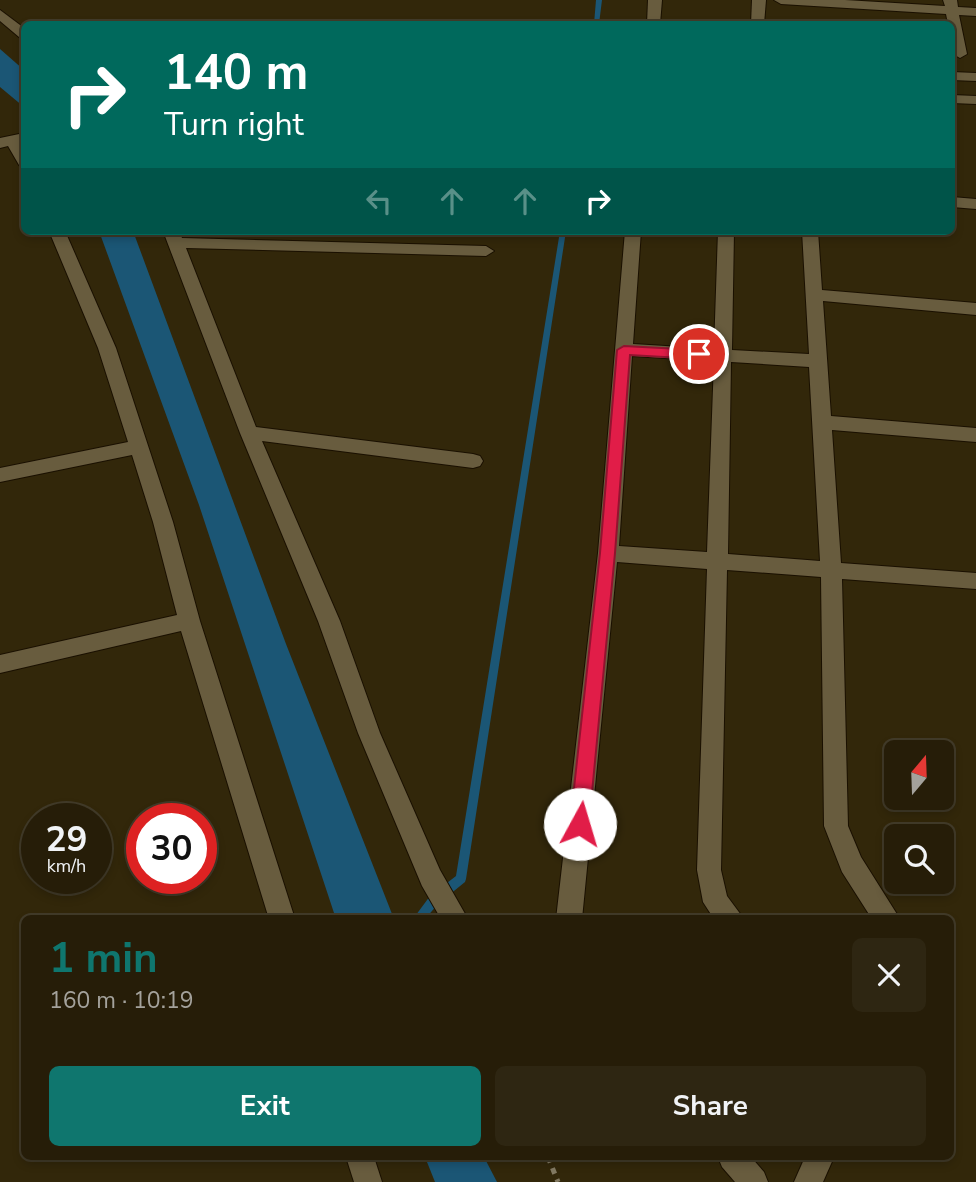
<!DOCTYPE html>
<meta charset="utf-8">
<style>
:root{--surface:#261d08;--page:#2e2612;--text:#f1f3f6;--muted:#a4a29c;--line:#423b29;--accent:#0f766e}
body{margin:0;font-family:"Nunito Sans",sans-serif;background:var(--page);color:var(--text);height:100vh;display:flex;flex-direction:column;font-size:26px;white-space:nowrap}
*{box-sizing:border-box;margin:0}
p{font-size:23px;color:var(--muted)}
.icon{flex:none;width:38px;height:38px;fill:none;stroke:currentColor;stroke-width:2;stroke-linecap:round;stroke-linejoin:round}
.map{position:relative;flex:1;overflow:hidden}
.side{position:absolute;left:21px;top:915px;width:933px;height:245px;display:flex;flex-direction:column;background:var(--surface);border-radius:10px;box-shadow:0 4px 10px #0003,0 0 0 2px var(--line)}
.side>*{flex:none}
.top-card{position:absolute;left:21px;top:21px;width:934px;height:214px;border-radius:10px;box-shadow:0 4px 10px #0003,0 0 0 2px var(--line);background:#00695c;color:#fff;overflow:hidden}
.needle{width:46px;rotate:19deg}
.tools{position:absolute;left:884px;top:740px;display:grid;gap:14px}
.tools a{display:grid;place-items:center;width:70px;height:70px;border-radius:10px;background:var(--surface);box-shadow:0 4px 10px #0003,0 0 0 2px var(--line);font-size:35px}
.speed{position:absolute;left:21px;top:803px;display:flex;gap:14px;font-size:35px;font-weight:700;text-align:center}
.speed>*{display:grid;place-content:center;width:91px;height:91px;border-radius:50%;background:var(--surface);box-shadow:0 4px 10px #0003,0 0 0 2px var(--line);line-height:1}
.speed small{font-size:18px;font-weight:400}
.speed .limit{border:10px solid #d22;background:#fff;color:#111}
.pin{position:absolute;display:grid;place-items:center;width:60px;height:60px;color:#fff;margin:-30px;border:4px solid #fff;border-radius:50%;box-shadow:0 2px 7px #0007}
.me{position:absolute;width:77px;margin:-38px;rotate:6deg;stroke-linejoin:round;filter:drop-shadow(0 0 5px #0008)}
.turn{display:flex;align-items:center;gap:24px;height:147px;padding:0 28px;font-size:32px}
.turn .icon{width:91px;height:91px;stroke-width:2.5}
.turn b{display:block;font-size:49px;line-height:60px}
.lanes{display:flex;align-items:center;height:66px;padding:0 28px;background:#0003;justify-content:center;gap:35px;direction:ltr}
.lanes .off{opacity:.35}
.round{display:grid;place-items:center;flex:none;width:74px;height:74px;border-radius:10px;background:var(--page)}
.overview{display:flex;align-items:center;justify-content:space-between;height:119px;padding:0 28px}
h1{font-size:42px;font-weight:700;line-height:52px;color:var(--accent)}
.primary-button{display:flex;gap:14px;margin-top:auto;padding:14px 28px}
.primary-button a{flex:1;height:80px;border-radius:10px;background:var(--accent);color:#fff;font-size:28px;font-weight:700;line-height:80px;text-align:center}
.primary-button a+a{background:var(--page);color:var(--text)}
.map>svg:first-child{display:block}
.water{fill:#1b5675}
.lines{fill:none;stroke-linecap:round;stroke-linejoin:round}
.stream{fill:#1b5675;fill-rule:evenodd}
.minor-casing{stroke:#1a1000;stroke-width:2}
.path{stroke:#827962;stroke-width:5;stroke-dasharray:6 6;stroke-linecap:butt}
.minor{fill:#685c3e;fill-rule:evenodd}
.route{fill:#e11d48;stroke:#92132f;stroke-width:2}
</style>
<div class="map">
<svg width="976" height="1182" viewBox="0 0 976 1182">
<rect width="100%" height="100%" fill="#32270a"/>
<g class="water">
<path d="M0,49L24,70V107L0,87Z"/>
<path d="M99,231H133L286,644L394,919H336L199,505Z"/>
<path d="M425,1157H484L497,1182H435Z"/>
</g>
<g class="lines">
<g class="stream">
<path d="M596,0H602L599,24H594Z"/>
<path d="M560,231H566L466,879L465,882L438,904L425,919H413L430,896L456,876Z"/>
</g>
<defs>
<g id="minor">
<path d="M648,0H662L660,24H647Z"/>
<path d="M752,0H766L764,24H751Z"/>
<path d="M774,0H845L945,6L943,0H957L958,7L976,8V16L959,15L967,54L960,58L953,54L952,24H948L946,14L781,4Z"/>
<path d="M0,10L24,28V38L19,37L0,21Z"/>
<path d="M952,72L976,73V81L952,80Z"/>
<path d="M952,95L976,96V104L952,103Z"/>
<path d="M24,133V141L21,142L24,149V167L19,165L8,146L0,148V138Z"/>
<path d="M952,197L976,199V209L952,207Z"/>
<path d="M49,231H65L116,348L173,522L200,621L295,919H269L181,631L0,673V655L177,615L153,522L132,455L0,482V468L128,442L98,348Z"/>
<path d="M163,231H179L182,238L486,246L494,251L486,256L186,248L256,427L473,454L480,456L483,461L480,466L473,468L262,441L340,621L380,733L440,870L468,919H441L422,886L358,733L318,621L240,433Z"/>
<path d="M625,231H641L633,344L714,349L718,231H734L732,350L809,354L802,231H818L822,290L976,303V315L823,301L831,416L976,428V442L832,430L841,563L976,573V589L842,579L848,826L861,857L900,919H872L842,872L824,826L821,577L727,570L721,870L727,896L744,919H714L703,902L697,870L707,569L617,562L582,919H556L598,553ZM632,356L714,361L707,552L619,546ZM731,362L809,367L820,561L728,554Z"/>
<path d="M346,1157H374L382,1182H354Z"/>
<path d="M718,1157H751L764,1172L768,1182H735L722,1167Z"/>
<path d="M805,1157H834L823,1182H794Z"/>
</g>
</defs>
<use href="#minor" class="minor-casing"/>
<path class="path" d="M548,1157L558,1182"/>
<use href="#minor" class="minor"/>
</g>
<path class="route" d="M624,346L699,350L705,354L699,359L630,355L615,553L589,824L586,829L580,832L573,829L570,824L600,553L617,350Z"/>
</svg>
<div class="tools">
<a><svg class="needle" viewBox="-14 -14 28 28"><path d="M0-13l5 13h-10z" fill="#e53935"/><path d="M0 13l5-13h-10z" fill="#a4a29c"/></svg></a>
<a><svg class="icon" aria-label="search" viewBox="0 0 24 24"><circle cx="10" cy="10" r="6"/><path d="M15 15l6 6"/></svg></a>
</div>
<div class="speed"><div>29<small>km/h</small></div><div class="limit">30</div></div>
<div class="pin" style="left:699px;top:354px;background:#d93025"><svg class="icon" aria-label="arrive" viewBox="0 0 24 24"><path d="M6 21V4h12l-3 4 3 4H6"/></svg></div>
<svg class="me" style="left:580px;top:824px" viewBox="-20 -20 40 40"><circle r="19" fill="#fff"/><path d="M0-13L10 11 0 6-10 11z" fill="#e11d48"/></svg>
<div class="top-card">
<div class="turn"><svg class="icon" aria-label="right" viewBox="0 0 24 24"><path d="M7 20v-9h11M14 6l5 5-5 5"/></svg><div><b>140 m</b>Turn right</div></div>
<div class="lanes"><svg class="icon off" aria-label="left" viewBox="0 0 24 24"><path d="M17 20v-9H6M10 6l-5 5 5 5"/></svg><svg class="icon off" aria-label="ahead" viewBox="0 0 24 24"><path d="M12 20V5M6 11l6-6 6 6"/></svg><svg class="icon off" aria-label="ahead" viewBox="0 0 24 24"><path d="M12 20V5M6 11l6-6 6 6"/></svg><svg class="icon" aria-label="right" viewBox="0 0 24 24"><path d="M7 20v-9h11M14 6l5 5-5 5"/></svg></div>
</div>
<section class="side">
<div class="overview"><div><h1>1 min</h1><p>160 m · 10:19</p></div><a class="round"><svg class="icon" aria-label="close" viewBox="0 0 24 24"><path d="M6 6l12 12M18 6L6 18"/></svg></a></div>
<div class="primary-button"><a>Exit</a><a>Share</a></div>
</section>
</div>
